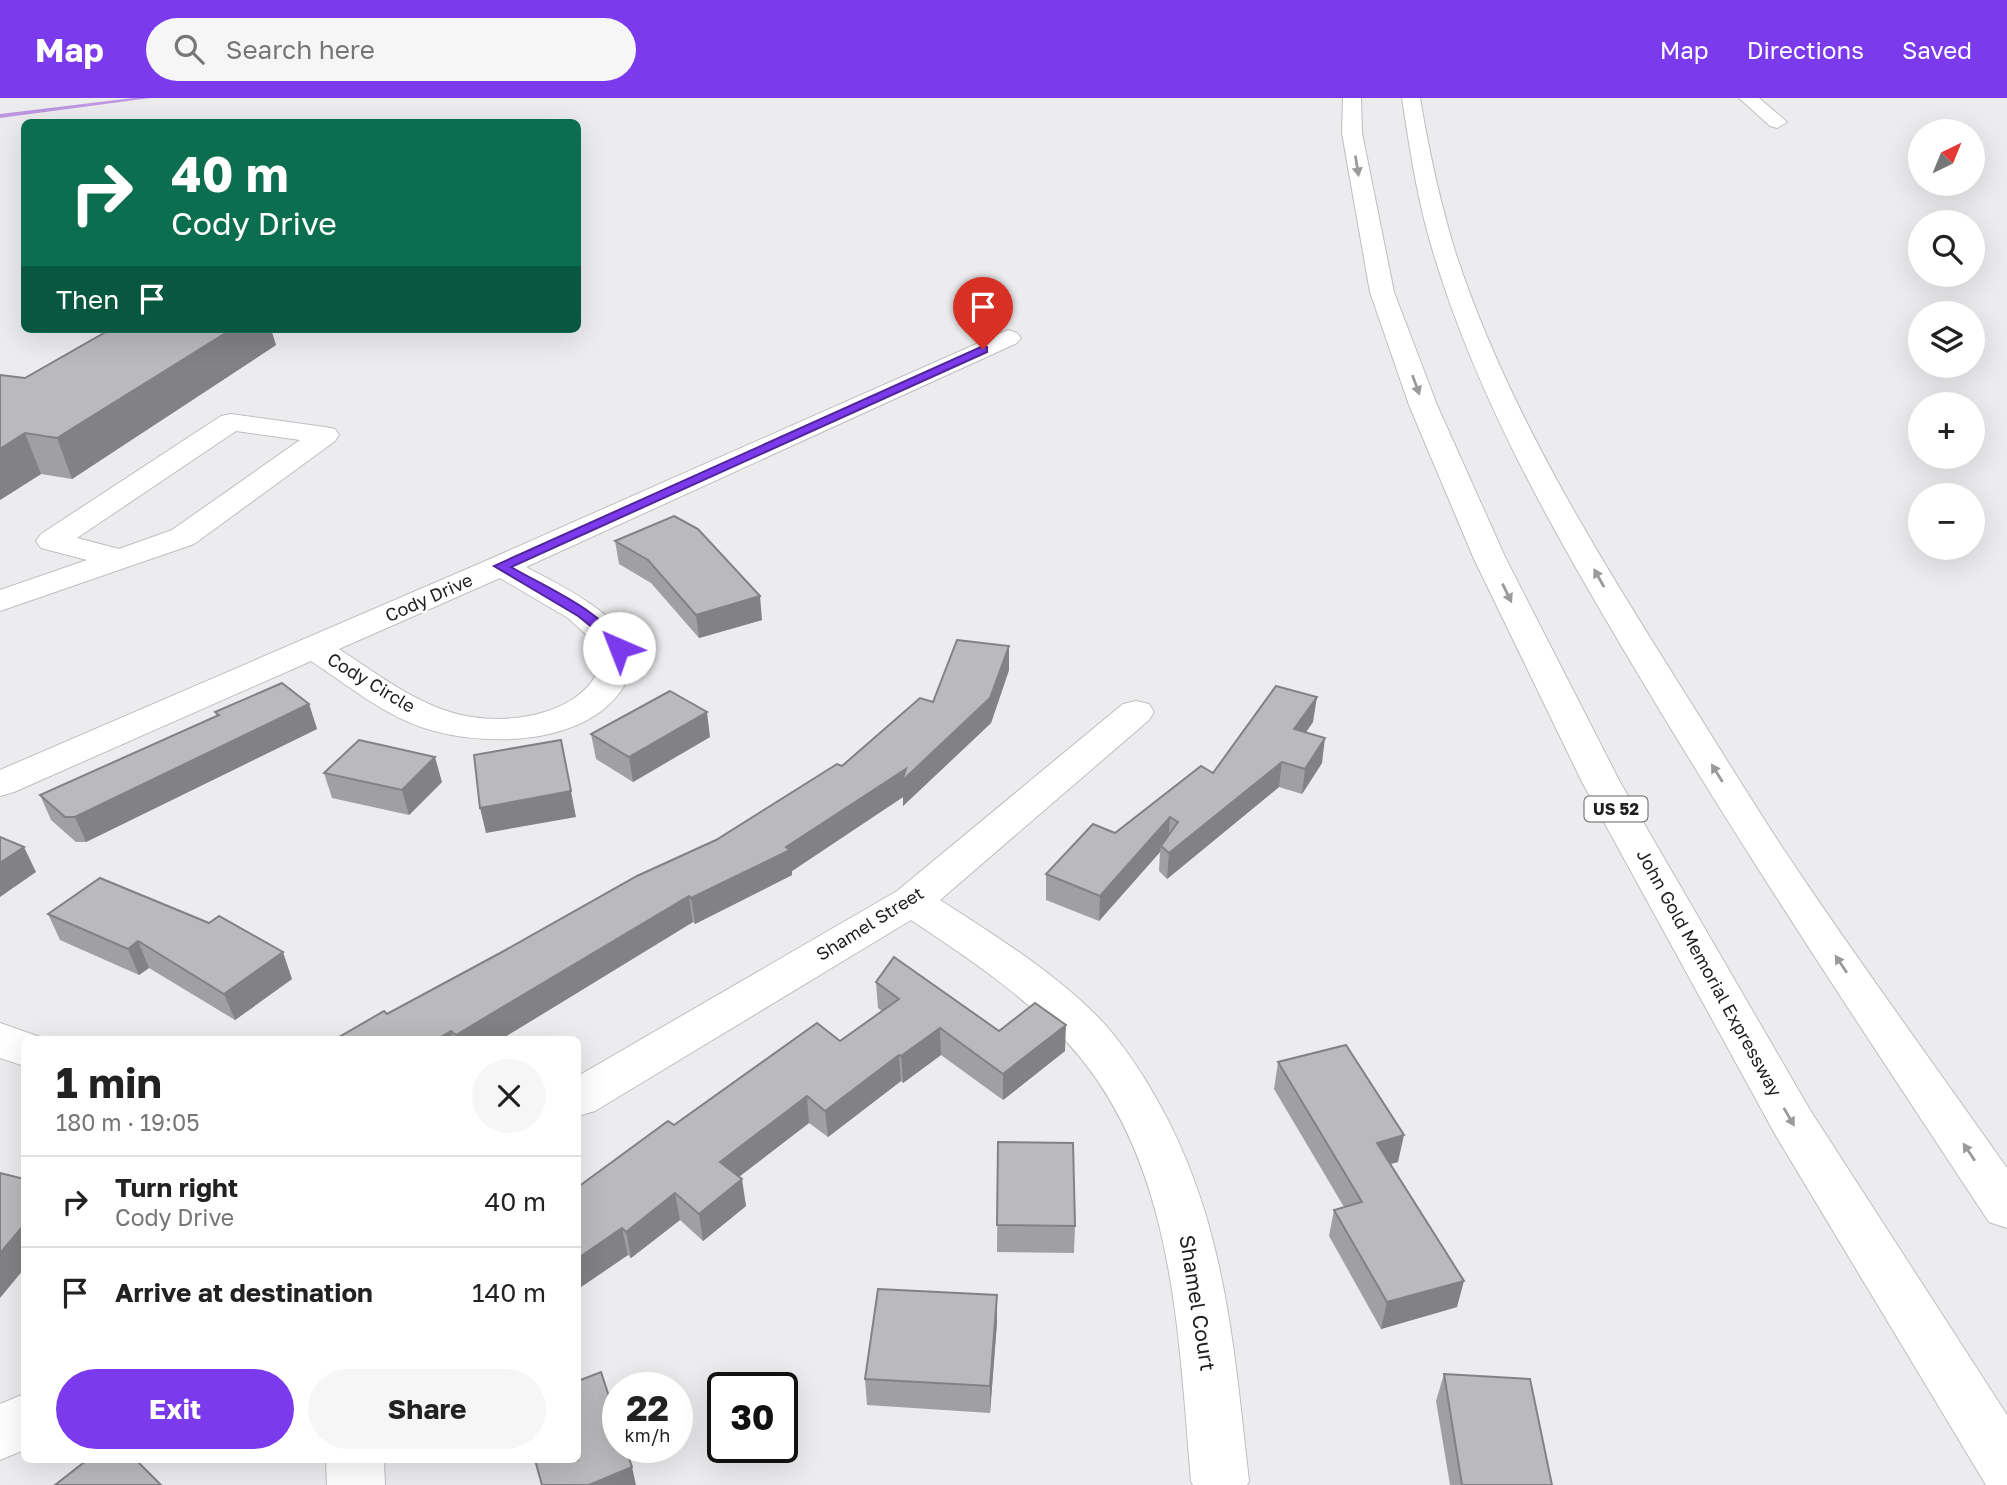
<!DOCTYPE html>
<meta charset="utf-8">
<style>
:root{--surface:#fff;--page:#f6f6f6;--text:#222;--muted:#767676;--line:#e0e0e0;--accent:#7c3aed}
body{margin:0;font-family:"Golos Text",sans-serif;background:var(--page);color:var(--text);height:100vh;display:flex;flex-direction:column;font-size:26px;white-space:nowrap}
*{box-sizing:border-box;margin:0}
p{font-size:23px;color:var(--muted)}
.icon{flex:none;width:38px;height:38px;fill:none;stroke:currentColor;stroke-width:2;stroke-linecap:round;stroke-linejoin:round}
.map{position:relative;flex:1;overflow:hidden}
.side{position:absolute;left:21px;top:938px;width:560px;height:427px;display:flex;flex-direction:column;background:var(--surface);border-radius:10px;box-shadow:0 7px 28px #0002}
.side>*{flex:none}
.guide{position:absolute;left:21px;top:21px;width:560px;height:214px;border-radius:10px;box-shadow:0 7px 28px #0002;background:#0b6e4f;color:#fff;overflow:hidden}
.needle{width:46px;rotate:43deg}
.fabs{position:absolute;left:1908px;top:21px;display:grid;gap:14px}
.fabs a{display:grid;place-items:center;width:77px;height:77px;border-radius:50%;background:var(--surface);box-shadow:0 7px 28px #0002;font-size:35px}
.speed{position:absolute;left:602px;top:1274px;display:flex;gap:14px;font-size:35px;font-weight:700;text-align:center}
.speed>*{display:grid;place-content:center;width:91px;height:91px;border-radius:50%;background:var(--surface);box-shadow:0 7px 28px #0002;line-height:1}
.speed small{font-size:18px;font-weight:400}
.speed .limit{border:4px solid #111;border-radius:10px;background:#fff;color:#111}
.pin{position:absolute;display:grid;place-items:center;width:60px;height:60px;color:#fff;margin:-72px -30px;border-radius:50% 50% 50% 0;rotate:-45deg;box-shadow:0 0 7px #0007}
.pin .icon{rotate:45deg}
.me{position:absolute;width:77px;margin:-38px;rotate:316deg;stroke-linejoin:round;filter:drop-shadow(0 0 5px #0008)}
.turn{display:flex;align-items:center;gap:24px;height:147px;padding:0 35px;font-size:32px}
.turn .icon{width:91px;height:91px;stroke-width:2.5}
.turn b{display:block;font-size:49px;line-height:60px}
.then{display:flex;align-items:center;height:66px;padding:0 35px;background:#0003;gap:14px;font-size:26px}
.round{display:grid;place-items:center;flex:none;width:74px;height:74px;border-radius:37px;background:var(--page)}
.overview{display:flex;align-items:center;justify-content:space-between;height:119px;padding:0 35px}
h1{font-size:42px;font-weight:700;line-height:52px}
.cta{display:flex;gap:14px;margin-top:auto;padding:14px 35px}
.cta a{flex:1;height:80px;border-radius:42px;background:var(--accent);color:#fff;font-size:28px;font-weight:700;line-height:80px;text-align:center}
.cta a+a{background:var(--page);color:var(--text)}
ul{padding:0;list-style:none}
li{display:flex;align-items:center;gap:21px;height:91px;padding:0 35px;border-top:2px solid var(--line)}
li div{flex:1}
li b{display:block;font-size:26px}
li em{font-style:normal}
header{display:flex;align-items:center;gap:42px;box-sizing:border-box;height:98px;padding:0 35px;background:var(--accent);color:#fff}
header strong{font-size:33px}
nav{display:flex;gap:38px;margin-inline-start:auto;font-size:24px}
.search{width:490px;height:63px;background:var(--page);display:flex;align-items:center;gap:18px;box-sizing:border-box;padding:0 24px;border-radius:38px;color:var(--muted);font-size:26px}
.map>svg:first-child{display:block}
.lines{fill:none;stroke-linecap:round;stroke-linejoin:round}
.stream{fill:#be96e2;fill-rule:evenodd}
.minor-casing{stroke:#bfbec1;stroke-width:2}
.highway-casing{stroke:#bfbec1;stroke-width:2}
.minor{fill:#fff;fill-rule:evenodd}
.highway{fill:#fff;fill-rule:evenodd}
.wall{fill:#a09fa2}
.shaded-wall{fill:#828284}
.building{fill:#bab9bc;stroke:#828284;stroke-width:2}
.oneway{fill:#9b9a9b}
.route{fill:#7c3aed;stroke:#51269a;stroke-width:2}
.labels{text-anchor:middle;stroke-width:5;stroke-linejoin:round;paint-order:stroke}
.shield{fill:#fff;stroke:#636263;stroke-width:2}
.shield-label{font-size:16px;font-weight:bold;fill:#201f20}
.street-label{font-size:18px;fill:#201f20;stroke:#fff}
.near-street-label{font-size:21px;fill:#201f20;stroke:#fff}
</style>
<header>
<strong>Map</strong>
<div class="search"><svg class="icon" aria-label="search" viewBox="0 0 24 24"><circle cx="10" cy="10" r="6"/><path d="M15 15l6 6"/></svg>Search here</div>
<nav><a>Map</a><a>Directions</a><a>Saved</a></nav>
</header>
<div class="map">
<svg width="2007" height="1387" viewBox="0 0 2007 1387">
<rect width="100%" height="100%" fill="#ecebee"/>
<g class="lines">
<path class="stream" d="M133,0H150L0,20V16Z"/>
<defs>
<g id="minor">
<path d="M1739,0H1759L1787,24L1777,30L1770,28Z"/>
<path d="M1008,232L1017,235L1021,240L1017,245L526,469C566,490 609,511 636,550C627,647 493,654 421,629C381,615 346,586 311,563L14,694L0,698V672L490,461ZM500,480L568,520L602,551C600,564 598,576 590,586C559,623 490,628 447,613C408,600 373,573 339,551Z"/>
<path d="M231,316L325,329L335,331L339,337L335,343L194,446L0,513V492L87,462L41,450L36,443L41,436L221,318ZM236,333L300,342L172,432L119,451L77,440Z"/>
<path d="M1136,603L1149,606L1154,614L1149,622L940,802C994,837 1051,872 1097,918C1123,945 1143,976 1161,1009C1226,1127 1234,1252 1249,1383L1247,1387H1193L1191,1383C1178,1233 1175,1060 1066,943C1021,895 965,858 911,822L595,1013L578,1018V978L897,793L1123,606Z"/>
<path d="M0,925L40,939L42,942H24V968L0,960Z"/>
<path d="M24,1296V1352L0,1362V1306Z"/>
<path d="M326,1362H384L385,1387H327Z"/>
</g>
<g id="highway">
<path d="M1343,0H1361L1362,35L1394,194L1437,307L1506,461L1620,684L1810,1012L2007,1317V1387H1986L1776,1038L1582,684L1474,461L1409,307L1370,194L1342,35Z"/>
<path d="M1402,0H1420C1429,53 1440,105 1456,156C1507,311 1595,452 1681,589C1714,641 1746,694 1780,746C1853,856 1931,962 2007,1070V1130L1989,1124C1877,954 1764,785 1659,611C1573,467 1483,319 1434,157C1418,106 1410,53 1402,0Z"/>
</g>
</defs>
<use href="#minor" class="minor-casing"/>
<use href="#highway" class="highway-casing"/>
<use href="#minor" class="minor"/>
<use href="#highway" class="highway"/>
</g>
<g class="wall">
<path d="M276,247L72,381L41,376L0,402L25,280Z"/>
<path d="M615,443L762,522L699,540L651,485L619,466Z"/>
<path d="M1009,548V572L991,625L903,708V699L792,773V777L695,826L693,824L500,942H334L387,916L716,742L842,668L933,604Z"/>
<path d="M309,606L317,631L86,744H76L51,722L40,697L217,618L215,614Z"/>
<path d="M1313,624L1306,634L1322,665L1302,696L1279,689L1167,781L1159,773L1160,754L1099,823L1046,802V776L1213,675Z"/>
<path d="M591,636L710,639L633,684L596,661Z"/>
<path d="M324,675L442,684L409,717L332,700Z"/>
<path d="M48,816L292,881L235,922L149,870L139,877L60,842Z"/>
<path d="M876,884L999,933L1065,953L1003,1002L941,957L903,985L901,983L828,1039L809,1025L739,1079L746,1108L703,1143L680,1122L631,1160L628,1157L578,1191L674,1027L840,943L882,913L878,910Z"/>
<path d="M1278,964L1398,1064L1390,1066L1457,1209L1381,1231L1329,1138L1334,1112L1344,1109L1274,991Z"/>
<path d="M998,1044L1075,1128L1074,1155L997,1154Z"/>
<path d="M997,1197V1224L990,1315L867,1307L865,1281Z"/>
<path d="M1444,1276L1552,1387H1450L1436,1303Z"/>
</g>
<g class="shaded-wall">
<path d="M232,231H271L276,247L72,381L57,340Z"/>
<path d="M25,335L41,376L0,402V351Z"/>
<path d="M760,498L762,522L699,540L696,517Z"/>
<path d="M1009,548V572L991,625L903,708V699L792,773V777L695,826L691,800L786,749Z"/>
<path d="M1317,599L1313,624L1291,656L1294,631Z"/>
<path d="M309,606L317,631L86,744L75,719Z"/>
<path d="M707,614L710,639L633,684L629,659Z"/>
<path d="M1325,640L1322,665L1302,696L1305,671Z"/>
<path d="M561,642L576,719L486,735L480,710Z"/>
<path d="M435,659L442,684L409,717L402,692Z"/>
<path d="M1282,664L1279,689L1167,781L1169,755Z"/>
<path d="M1170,719L1168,745L1161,748L1160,754L1099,823L1100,798Z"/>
<path d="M24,749L36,774L0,799V765Z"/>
<path d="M689,798L693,824L500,942H457L456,937Z"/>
<path d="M138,843L149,870L139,877L128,851Z"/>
<path d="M283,854L292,881L235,922L224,896Z"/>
<path d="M1066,927L1065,953L1003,1002V976Z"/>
<path d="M940,930L941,957L903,985L901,958Z"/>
<path d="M451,933L454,942H436Z"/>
<path d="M899,957L901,983L828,1039L825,1013Z"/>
<path d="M807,998L809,1025L724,1090L720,1064Z"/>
<path d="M1404,1037L1398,1064L1371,1071L1377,1045Z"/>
<path d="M742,1081L746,1108L703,1143L699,1116Z"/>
<path d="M675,1095L680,1122L631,1160L626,1134Z"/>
<path d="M24,1127V1171L0,1200V1155Z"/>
<path d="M622,1130L628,1157L578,1191V1160Z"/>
<path d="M1464,1183L1457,1209L1381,1231L1387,1204Z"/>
<path d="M997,1197V1224L990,1315V1288Z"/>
<path d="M632,1369L636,1387H589Z"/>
</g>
<g class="building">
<path d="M111,231H232L57,340L25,335L0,351V277L25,280Z"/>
<path d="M674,418L698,431L760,498L696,517L648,462L615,443Z"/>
<path d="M957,542L1009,548L990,600L902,683L906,671L786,749L790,752L691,800L689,798L456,937L451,933L436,942H334L384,913L387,916L502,854L637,778L716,742L837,666L842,668L920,600L933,604Z"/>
<path d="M282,585L309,606L75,719H65L40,697L219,617L215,614Z"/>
<path d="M1276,588L1317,599L1294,631L1325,640L1305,671L1282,664L1169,755L1161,748L1178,724L1170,719L1100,798L1046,776L1093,726L1115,735L1201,668L1213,675Z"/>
<path d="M670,593L707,614L629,659L591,636Z"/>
<path d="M359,642L435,659L402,692L324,675Z"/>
<path d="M561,642L571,693L480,710L474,657Z"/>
<path d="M0,739L24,749L0,765Z"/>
<path d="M100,780L209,825L219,818L283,854L224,896L138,843L128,851L48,816Z"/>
<path d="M894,859L999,933L1035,905L1066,927L1003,976L940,930L901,958L899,957L825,1013L807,998L720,1064L742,1081L699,1116L675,1095L626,1134L622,1130L578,1160V1089L668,1023L674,1027L817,925L840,943L899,901L876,884Z"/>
<path d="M1346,947L1404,1037L1377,1045L1464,1183L1387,1204L1334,1112L1362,1104L1278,964Z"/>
<path d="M998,1044L1073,1045L1075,1128L997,1127Z"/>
<path d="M0,1075L24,1081V1127L0,1155Z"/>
<path d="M878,1191L997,1197L990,1288L865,1281Z"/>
<path d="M601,1274L618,1326V1349H625L632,1369L589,1387H542L535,1362H578V1283Z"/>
<path d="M1444,1276L1530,1281L1552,1387H1462Z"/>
<path d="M87,1362H136L161,1387H55Z"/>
</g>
<defs><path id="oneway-solid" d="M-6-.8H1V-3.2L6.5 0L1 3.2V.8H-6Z" transform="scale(1.75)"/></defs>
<g class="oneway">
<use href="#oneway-solid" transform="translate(1357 68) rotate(81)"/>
<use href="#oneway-solid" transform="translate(1416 287) rotate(70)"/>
<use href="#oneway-solid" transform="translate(1599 480) rotate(-119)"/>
<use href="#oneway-solid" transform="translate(1507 495) rotate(64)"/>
<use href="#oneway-solid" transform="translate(1717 675) rotate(-122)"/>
<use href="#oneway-solid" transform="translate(1841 866) rotate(-124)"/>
<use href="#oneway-solid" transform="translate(1789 1019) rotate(60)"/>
<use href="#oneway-solid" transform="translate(1969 1054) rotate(-124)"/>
</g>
<path class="route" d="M983,248L987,249V254L511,469C551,492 599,511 626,550L624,553H614L603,538L578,518L494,468Z"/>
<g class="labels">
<rect class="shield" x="1584.5" y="698.5" width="63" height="25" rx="5"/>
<g class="shield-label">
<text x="1616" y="717">US 52</text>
</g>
<g class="street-label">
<text transform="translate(429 500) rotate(-24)" y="6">Cody Drive</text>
<text transform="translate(371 585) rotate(31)" y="6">Cody Circle</text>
<text transform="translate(870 826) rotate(-32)" y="6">Shamel Street</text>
<text transform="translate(1709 875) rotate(61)" y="6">John Gold Memorial Expressway</text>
</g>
<g class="near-street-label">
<text transform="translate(1197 1205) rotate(81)" y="7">Shamel Court</text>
</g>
</g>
</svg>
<div class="fabs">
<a><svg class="needle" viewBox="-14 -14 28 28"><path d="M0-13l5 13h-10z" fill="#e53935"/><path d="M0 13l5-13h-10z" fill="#767676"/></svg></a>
<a><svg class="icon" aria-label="search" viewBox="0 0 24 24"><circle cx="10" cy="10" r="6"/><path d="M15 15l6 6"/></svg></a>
<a><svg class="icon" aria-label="layers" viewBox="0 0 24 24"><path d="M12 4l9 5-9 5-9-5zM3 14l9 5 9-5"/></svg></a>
<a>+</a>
<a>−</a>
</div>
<div class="speed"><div>22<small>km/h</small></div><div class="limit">30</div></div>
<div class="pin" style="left:983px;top:251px;background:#d93025"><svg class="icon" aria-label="arrive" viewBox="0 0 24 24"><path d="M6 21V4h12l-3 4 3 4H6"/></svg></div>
<svg class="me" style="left:619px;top:550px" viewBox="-20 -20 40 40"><circle r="19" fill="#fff"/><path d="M0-13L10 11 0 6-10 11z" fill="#7c3aed"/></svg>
<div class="guide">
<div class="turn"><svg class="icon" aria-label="right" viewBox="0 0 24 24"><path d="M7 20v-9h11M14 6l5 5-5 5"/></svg><div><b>40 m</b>Cody Drive</div></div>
<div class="then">Then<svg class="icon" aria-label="arrive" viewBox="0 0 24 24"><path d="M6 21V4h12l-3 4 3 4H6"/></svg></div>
</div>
<section class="side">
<div class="overview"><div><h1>1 min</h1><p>180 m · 19:05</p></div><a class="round"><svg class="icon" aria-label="close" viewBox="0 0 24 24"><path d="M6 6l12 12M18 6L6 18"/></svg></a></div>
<ul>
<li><svg class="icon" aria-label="right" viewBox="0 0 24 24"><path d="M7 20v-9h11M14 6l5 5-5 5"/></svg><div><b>Turn right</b><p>Cody Drive</p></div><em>40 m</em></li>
<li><svg class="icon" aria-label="arrive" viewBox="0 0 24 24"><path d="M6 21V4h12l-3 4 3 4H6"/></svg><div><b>Arrive at destination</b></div><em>140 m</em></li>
</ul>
<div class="cta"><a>Exit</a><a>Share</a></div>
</section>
</div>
